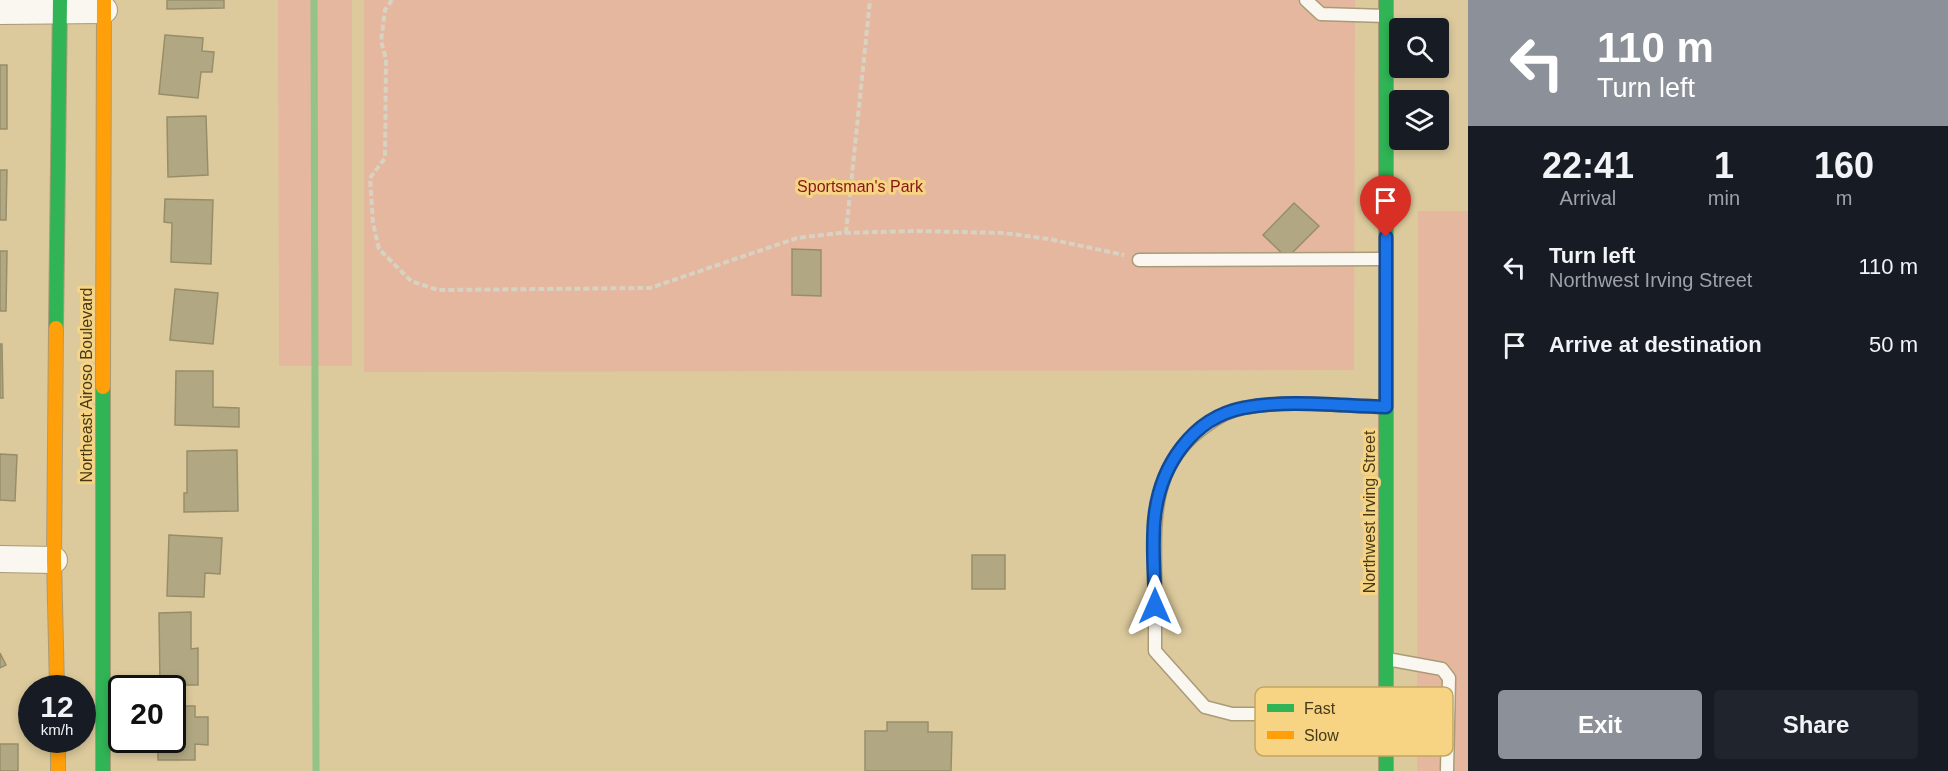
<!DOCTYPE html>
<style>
:root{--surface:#171b24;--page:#20242c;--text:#f1f3f6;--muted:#9ea1a6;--accent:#8c9099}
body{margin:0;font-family:Arial,sans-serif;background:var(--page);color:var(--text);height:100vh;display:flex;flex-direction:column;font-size:22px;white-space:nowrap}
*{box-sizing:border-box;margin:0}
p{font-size:20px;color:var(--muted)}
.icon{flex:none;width:33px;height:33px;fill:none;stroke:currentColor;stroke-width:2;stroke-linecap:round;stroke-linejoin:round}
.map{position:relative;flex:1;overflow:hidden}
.details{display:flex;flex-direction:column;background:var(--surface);width:480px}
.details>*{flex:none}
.hud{background:#8c9099;color:#fff;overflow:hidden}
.buttons{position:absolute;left:1389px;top:18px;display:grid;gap:12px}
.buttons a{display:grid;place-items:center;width:60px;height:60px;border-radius:6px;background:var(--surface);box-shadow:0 3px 9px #0003;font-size:30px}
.speed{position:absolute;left:18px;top:675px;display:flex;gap:12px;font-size:30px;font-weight:700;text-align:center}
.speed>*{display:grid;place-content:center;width:78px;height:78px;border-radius:50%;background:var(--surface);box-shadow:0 3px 9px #0003;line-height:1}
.speed small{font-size:15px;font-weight:400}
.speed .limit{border:3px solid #111;border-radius:9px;background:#fff;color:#111}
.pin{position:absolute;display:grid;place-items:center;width:51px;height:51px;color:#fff;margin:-62px -26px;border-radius:50% 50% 50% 0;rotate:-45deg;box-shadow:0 0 6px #0007}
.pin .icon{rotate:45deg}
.me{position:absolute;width:66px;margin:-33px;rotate:0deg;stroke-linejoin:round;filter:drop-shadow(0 0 4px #0008)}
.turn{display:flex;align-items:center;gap:21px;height:126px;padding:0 30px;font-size:27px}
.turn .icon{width:78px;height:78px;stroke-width:2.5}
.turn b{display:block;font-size:42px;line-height:51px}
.eta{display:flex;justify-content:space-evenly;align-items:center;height:102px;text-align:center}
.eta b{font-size:36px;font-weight:700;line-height:42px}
.action{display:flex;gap:12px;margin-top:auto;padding:12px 30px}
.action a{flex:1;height:69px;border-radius:6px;background:var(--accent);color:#fff;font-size:24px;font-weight:700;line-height:69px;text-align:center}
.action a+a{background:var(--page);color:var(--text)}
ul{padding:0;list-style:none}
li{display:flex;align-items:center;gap:18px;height:78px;padding:0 30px}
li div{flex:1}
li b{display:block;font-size:22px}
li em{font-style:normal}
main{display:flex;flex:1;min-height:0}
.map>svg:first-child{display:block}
.green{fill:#e5b79e}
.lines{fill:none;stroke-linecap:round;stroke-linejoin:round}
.stream{stroke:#94c287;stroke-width:7}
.building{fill:#b1a883;stroke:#978e69;stroke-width:1.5}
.lane-casing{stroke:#a99b77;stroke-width:15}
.street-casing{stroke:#a99b77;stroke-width:28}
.fast-casing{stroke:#a99b77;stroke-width:16}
.slow-casing{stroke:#a99b77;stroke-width:16}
.path{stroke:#d8d2c3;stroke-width:4;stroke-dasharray:6 3;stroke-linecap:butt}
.lane{stroke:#faf7f0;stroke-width:12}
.street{stroke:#faf7f0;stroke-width:26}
.fast{stroke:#30b455;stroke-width:14}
.slow{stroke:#ff9f0a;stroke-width:14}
.route-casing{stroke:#114b97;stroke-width:15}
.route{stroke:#1a73e8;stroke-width:10}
.labels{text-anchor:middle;stroke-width:6;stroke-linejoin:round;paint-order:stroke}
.park-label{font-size:16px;fill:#861716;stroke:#f6d483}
.street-label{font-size:16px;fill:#473917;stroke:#f6d483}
.key{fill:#f6d483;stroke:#c2a663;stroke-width:1.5}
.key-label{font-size:16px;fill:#473917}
</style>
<main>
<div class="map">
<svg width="1468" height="771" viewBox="0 0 1468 771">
<rect width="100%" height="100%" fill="#dcca9d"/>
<g class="green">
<path d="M278,0H352V366H279Z"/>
<path d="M364,0H1355L1354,370L364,372Z"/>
<path d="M1418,211H1468V771H1417Z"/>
</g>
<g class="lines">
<path class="stream" d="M314,0L316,771"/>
</g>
<g class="building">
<path d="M167,0H224V8L167,9Z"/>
<path d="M165,35L203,38L202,51L214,52L212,72H201L198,98L159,94Z"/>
<rect x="0" y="65" width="7" height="64"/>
<path d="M206,116L208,175L168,177L167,117Z"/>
<path d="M0,170H7L6,220H0Z"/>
<path d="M165,199L213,200L211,264L171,262L172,223L164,222Z"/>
<path d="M1294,203L1319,226L1287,258L1263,235Z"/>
<path d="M792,249L821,250V296L792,295Z"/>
<path d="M0,251H7L6,311H0Z"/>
<path d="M175,289L218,293L213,344L170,340Z"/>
<path d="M0,344H2L3,398H0Z"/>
<path d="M176,371H213V407L239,408V427L175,425Z"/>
<path d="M237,450L238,511L184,512V493H187V451Z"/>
<path d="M0,454L17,455L15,501L0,500Z"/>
<path d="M169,535L222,538L220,574L205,573L204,597L167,596Z"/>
<rect x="972" y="555" width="33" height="34"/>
<path d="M191,612V649L198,648V685H160L159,613Z"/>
<path d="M0,653L6,665L0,668Z"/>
<path d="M172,706H195V717H208V745L195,744V760H158V740H172Z"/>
<path d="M887,722H928V732H952L951,771H865V731H887Z"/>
<rect x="0" y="744" width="18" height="27"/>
</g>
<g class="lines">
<defs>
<g id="lane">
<path d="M1306,0L1321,14L1386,16"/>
<path d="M1139,260L1384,259"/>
<path d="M1387,659L1442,669L1449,678L1447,771"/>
<path d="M1384,714H1232L1205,707L1155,651C1155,623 1155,596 1155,568C1154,517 1154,466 1199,431C1212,421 1226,411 1243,408C1288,399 1339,406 1384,407"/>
</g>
<g id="street">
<path d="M0,11L104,10"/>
<path d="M0,559L54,560"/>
</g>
<g id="fast">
<path d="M1386,0V771"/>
<path d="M56,328L60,0"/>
<path d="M103,771V387"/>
</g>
<g id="slow">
<path d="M56,328L54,560L57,688"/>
<path d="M103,387L104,0"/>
<path d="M58,740V771"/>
</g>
</defs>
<use href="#lane" class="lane-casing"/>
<use href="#street" class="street-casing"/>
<use href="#fast" class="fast-casing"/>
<use href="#slow" class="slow-casing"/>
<g class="path">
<path d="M392,0L385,10L381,41L386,59L385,158L370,178L373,223L379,249L411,281L438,290L650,288L797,238L840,233L916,231L1004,233L1049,239L1124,255"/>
<path d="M846,233L870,0"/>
</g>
<use href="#lane" class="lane"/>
<use href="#street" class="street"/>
<use href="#fast" class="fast"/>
<use href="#slow" class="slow"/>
</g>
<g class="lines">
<defs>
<path id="route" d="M1155,606C1155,576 1151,543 1155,514C1161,466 1192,418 1243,408C1289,399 1340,406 1386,407V237"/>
</defs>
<use href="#route" class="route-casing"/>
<use href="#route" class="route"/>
</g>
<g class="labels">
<g class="park-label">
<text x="860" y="192">Sportsman's Park</text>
</g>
<g class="street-label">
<text transform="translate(86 385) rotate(-90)" y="6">Northeast Airoso Boulevard</text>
<text transform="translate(1369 512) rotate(-90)" y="6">Northwest Irving Street</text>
</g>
</g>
<rect x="1255" y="687" width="198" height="69" rx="9" class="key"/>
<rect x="1267" y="704" width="27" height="8" fill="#30b455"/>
<rect x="1267" y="731" width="27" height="8" fill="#ff9f0a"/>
<g class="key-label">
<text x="1304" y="714">Fast</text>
<text x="1304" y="741">Slow</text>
</g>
</svg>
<div class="buttons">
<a><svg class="icon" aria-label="search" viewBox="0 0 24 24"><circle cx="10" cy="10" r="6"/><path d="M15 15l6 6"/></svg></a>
<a><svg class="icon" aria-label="layers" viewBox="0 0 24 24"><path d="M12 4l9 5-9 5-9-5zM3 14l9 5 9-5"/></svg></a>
</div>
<div class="speed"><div>12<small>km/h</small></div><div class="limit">20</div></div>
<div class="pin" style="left:1386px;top:237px;background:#d93025"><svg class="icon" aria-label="arrive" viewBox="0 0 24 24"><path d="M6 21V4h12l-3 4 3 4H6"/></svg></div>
<svg class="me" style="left:1155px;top:606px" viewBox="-20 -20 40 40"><path d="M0-17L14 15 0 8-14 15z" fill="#1a73e8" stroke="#fff" stroke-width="4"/></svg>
</div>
<section class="details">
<div class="hud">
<div class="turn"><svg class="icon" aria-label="left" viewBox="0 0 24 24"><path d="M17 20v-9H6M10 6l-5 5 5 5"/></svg><div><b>110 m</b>Turn left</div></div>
</div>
<div class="eta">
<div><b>22:41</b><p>Arrival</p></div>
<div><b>1</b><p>min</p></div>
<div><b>160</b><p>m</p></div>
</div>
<ul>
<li><svg class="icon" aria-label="left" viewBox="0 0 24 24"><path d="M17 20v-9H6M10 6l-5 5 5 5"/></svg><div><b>Turn left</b><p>Northwest Irving Street</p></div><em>110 m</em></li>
<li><svg class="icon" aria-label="arrive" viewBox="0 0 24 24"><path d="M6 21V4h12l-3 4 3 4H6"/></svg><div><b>Arrive at destination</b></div><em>50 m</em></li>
</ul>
<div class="action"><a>Exit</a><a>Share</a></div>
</section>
</main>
